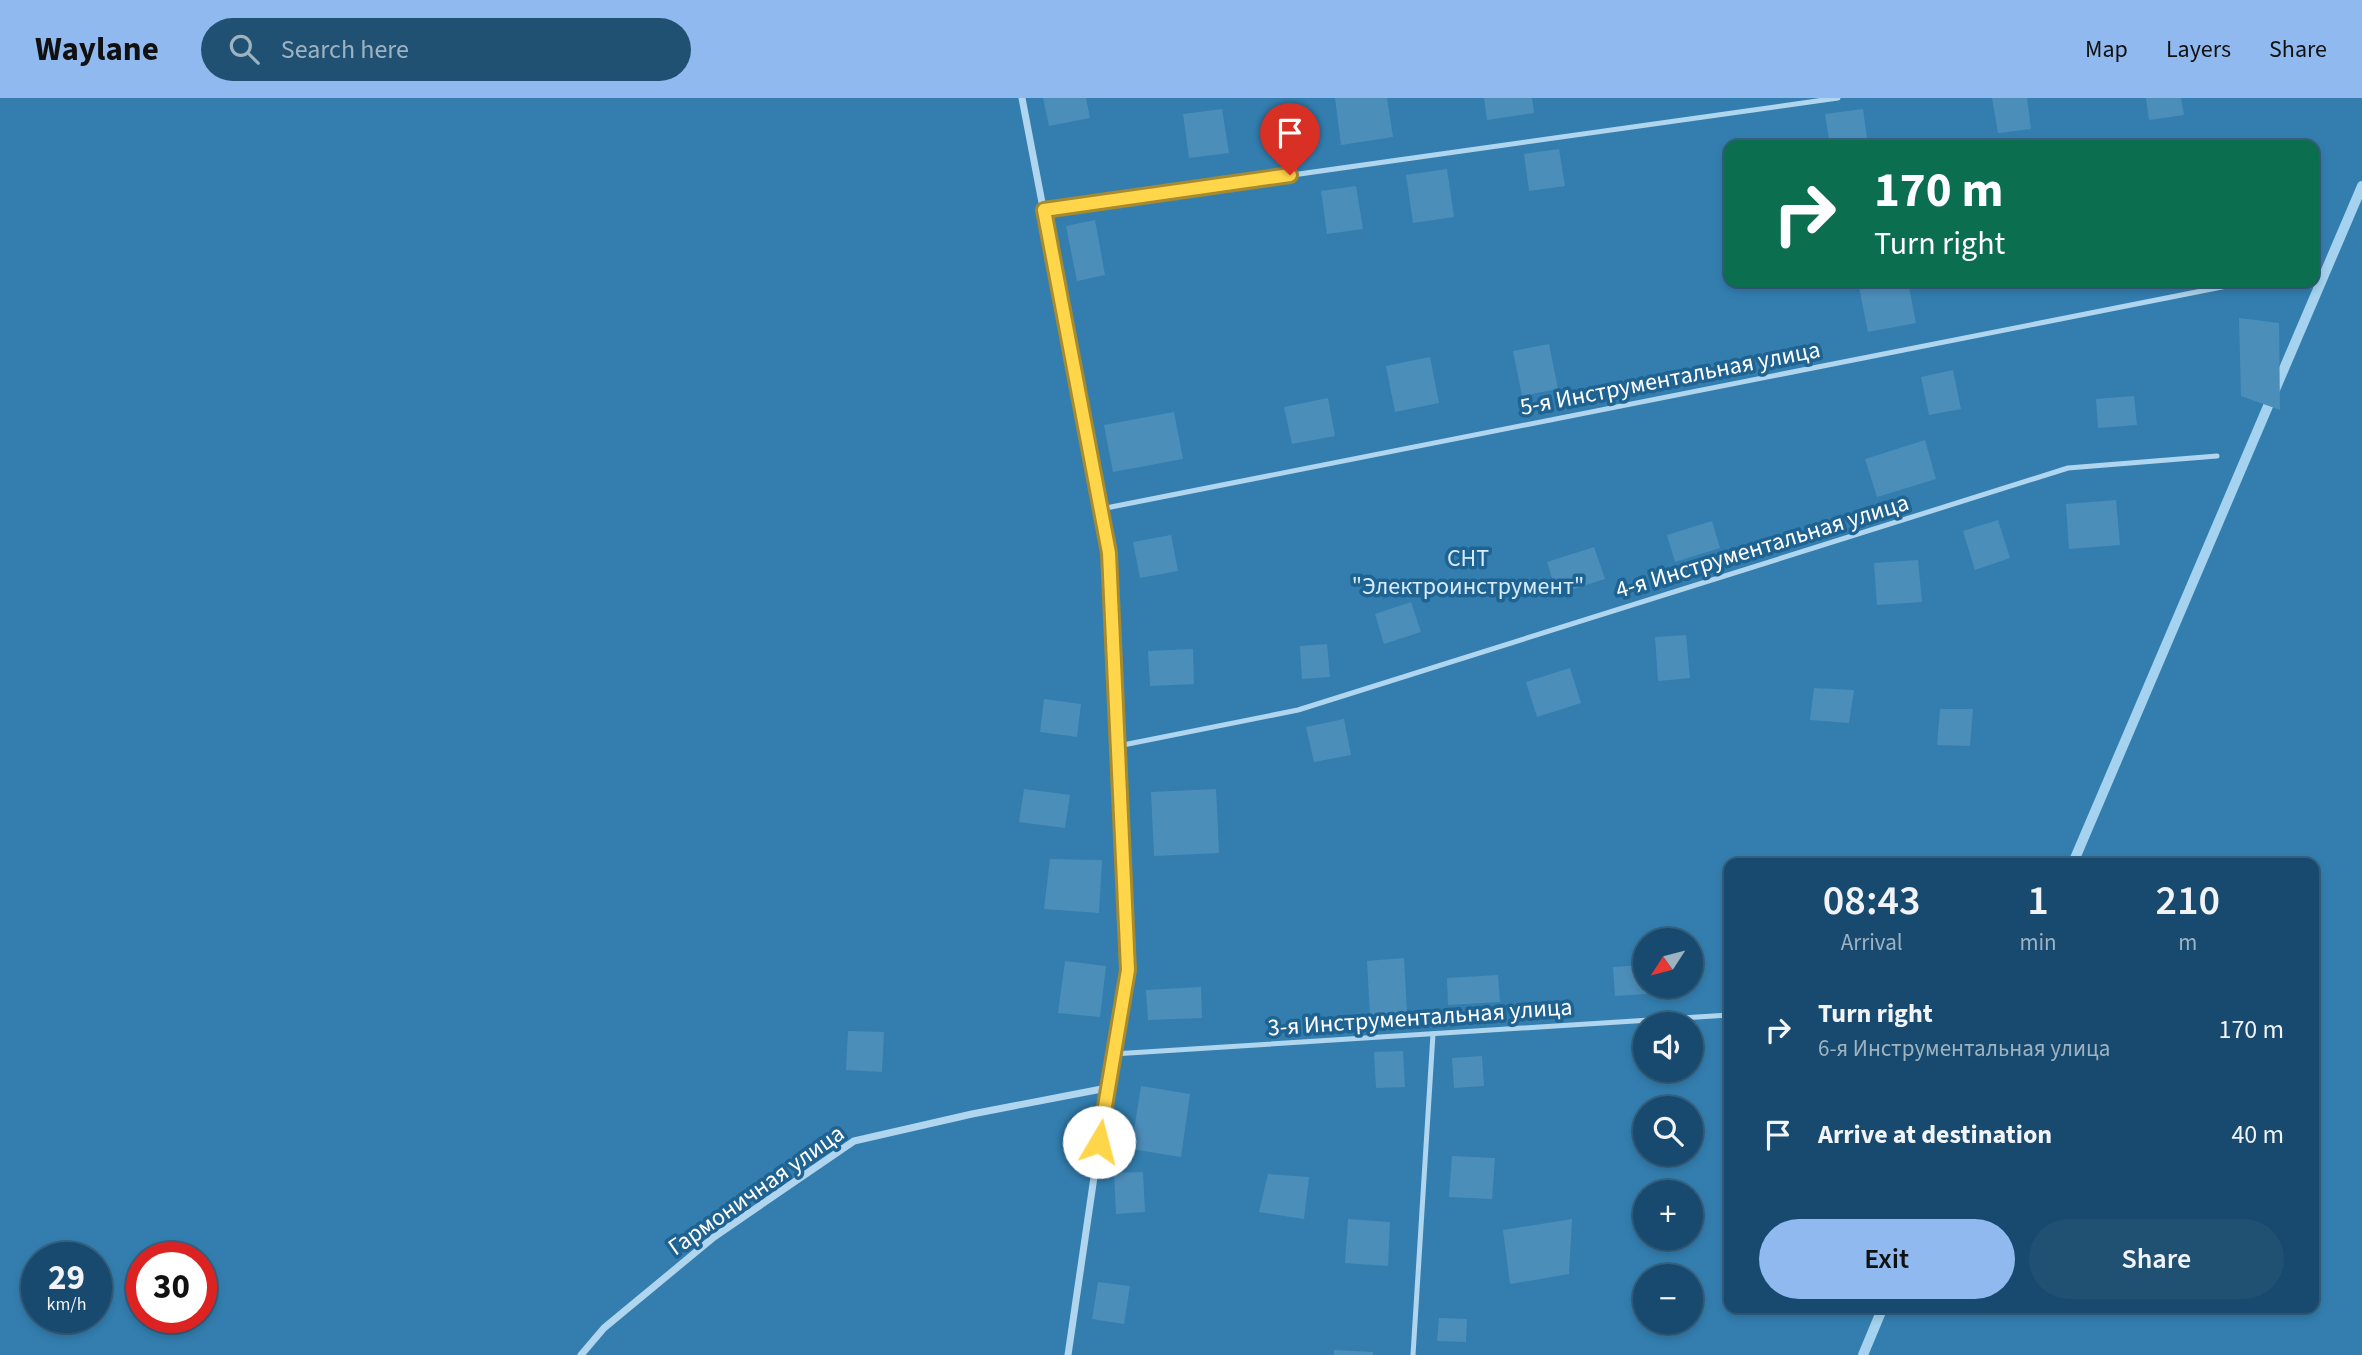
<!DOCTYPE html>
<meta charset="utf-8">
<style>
:root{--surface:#174a6e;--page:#205173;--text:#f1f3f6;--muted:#9eb3c2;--line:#366281;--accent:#90b9f0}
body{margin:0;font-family:"Source Sans 3",sans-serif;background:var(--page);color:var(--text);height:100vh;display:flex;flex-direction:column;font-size:26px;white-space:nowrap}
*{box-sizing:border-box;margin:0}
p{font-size:23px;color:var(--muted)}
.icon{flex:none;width:38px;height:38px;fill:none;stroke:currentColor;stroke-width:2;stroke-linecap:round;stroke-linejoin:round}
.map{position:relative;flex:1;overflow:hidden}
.sheet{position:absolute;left:1724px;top:760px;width:595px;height:455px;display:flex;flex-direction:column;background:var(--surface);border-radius:14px;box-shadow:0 4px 10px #0003,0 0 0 2px var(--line)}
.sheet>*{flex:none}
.guide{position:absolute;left:1724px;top:42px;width:595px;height:147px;border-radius:14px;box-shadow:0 4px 10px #0003,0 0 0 2px var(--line);background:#0b6e4f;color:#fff;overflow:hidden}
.needle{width:46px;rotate:234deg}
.fabs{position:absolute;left:1633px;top:830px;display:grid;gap:14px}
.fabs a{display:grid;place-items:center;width:70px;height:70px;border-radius:50%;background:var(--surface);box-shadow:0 4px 10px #0003,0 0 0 2px var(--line);font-size:35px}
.speed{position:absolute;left:21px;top:1144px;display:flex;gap:14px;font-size:35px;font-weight:700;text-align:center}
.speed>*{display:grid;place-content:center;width:91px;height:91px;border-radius:50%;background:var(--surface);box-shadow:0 4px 10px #0003,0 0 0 2px var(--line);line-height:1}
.speed small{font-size:18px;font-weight:400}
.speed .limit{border:10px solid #d22;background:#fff;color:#111}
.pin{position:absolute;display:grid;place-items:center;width:60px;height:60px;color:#fff;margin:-72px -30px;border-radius:50% 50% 50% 0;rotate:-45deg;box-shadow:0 0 7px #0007}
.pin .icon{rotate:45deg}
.me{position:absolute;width:77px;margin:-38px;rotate:8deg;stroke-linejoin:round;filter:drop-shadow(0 0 5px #0008)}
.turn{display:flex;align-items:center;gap:24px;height:147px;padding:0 35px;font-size:32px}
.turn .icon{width:91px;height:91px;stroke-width:2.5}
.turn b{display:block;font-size:49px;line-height:60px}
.eta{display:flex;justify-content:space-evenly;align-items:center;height:119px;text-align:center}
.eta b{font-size:42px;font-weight:600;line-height:49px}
.action{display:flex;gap:14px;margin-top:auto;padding:14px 35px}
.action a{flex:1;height:80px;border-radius:42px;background:var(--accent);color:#111;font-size:28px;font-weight:600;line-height:80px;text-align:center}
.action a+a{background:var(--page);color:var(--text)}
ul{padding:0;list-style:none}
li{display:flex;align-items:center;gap:21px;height:105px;padding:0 35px}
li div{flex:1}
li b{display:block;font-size:26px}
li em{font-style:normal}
header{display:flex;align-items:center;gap:42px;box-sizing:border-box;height:98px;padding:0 35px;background:var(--accent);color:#111}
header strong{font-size:33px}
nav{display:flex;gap:38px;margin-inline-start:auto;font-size:24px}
.search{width:490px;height:63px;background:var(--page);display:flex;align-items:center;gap:18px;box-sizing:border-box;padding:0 24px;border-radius:38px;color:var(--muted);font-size:26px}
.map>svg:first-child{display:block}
.green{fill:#337eaf;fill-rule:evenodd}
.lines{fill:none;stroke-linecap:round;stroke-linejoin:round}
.stream{stroke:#a4d2ef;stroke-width:10}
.building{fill:#4c8eba}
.service{stroke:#b0d5ee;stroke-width:5}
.minor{stroke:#b0d5ee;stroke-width:7}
.route-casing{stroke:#a68a30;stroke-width:18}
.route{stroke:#ffd54a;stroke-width:12}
.labels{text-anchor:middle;stroke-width:7;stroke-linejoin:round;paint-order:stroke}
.street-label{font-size:24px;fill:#fff;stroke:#1f6392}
.park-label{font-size:24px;fill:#d6ecfa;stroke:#1f6392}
</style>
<header>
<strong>Waylane</strong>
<div class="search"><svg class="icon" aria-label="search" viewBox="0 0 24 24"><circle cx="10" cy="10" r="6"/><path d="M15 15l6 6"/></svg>Search here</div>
<nav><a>Map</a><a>Layers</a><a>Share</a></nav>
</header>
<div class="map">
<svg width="2362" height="1257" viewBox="0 0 2362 1257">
<rect width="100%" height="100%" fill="#1f6392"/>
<path class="green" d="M0,0H2362V1257H0ZM1729,47H2314V184H1729ZM1729,765H2314V1209H1729ZM1645,842H1690V887H1645ZM1645,926H1690V971H1645ZM1645,1010H1690V1055H1645ZM1645,1094H1690V1139H1645ZM37,1160H96V1220H37ZM142,1160H201V1220H142ZM1645,1178H1690V1223H1645Z"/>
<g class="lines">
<g class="stream">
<path d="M2073,765L2362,88"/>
<path d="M1863,1257L1883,1209"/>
</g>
</g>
<g class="building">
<path d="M1043,0H1086L1090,20L1049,28Z"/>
<path d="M1335,0H1387L1393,39L1341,47Z"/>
<path d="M1484,0H1532L1534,15L1487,22Z"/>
<path d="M1992,0H2027L2031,31L1998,35Z"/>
<path d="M2146,0H2181L2184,17L2149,22Z"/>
<path d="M1222,11L1229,55L1189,60L1183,16Z"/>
<path d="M1863,11L1868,47H1830L1825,16Z"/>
<path d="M1559,51L1565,88L1529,93L1524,56Z"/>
<path d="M1447,71L1454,119L1413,125L1406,77Z"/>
<path d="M1356,88L1363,131L1327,136L1321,93Z"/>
<path d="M1095,122L1105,177L1077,183L1066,128Z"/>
<path d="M1858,184H1908L1916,225L1868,234Z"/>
<path d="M2239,220L2279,225L2280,312L2241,298Z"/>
<path d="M1549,246L1558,291L1522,298L1513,253Z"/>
<path d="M1430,259L1439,305L1395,314L1386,268Z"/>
<path d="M1953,272L1961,311L1929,317L1921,279Z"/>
<path d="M2134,298L2137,327L2098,330L2096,301Z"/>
<path d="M1328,300L1335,338L1292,346L1284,309Z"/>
<path d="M1174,314L1183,361L1113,374L1104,327Z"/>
<path d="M1925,342L1936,381L1877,399L1865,361Z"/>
<path d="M2116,402L2120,447L2069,451L2066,406Z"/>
<path d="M1998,422L2010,460L1975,472L1963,433Z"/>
<path d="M1712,423L1720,450L1675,464L1667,437Z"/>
<path d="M1171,437L1178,473L1140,480L1133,444Z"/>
<path d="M1594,449L1605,481L1557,496L1547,464Z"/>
<path d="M1918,462L1922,504L1877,507L1874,465Z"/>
<path d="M1411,504L1421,534L1384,546L1375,516Z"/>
<path d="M1686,537L1690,580L1658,583L1655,539Z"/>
<path d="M1327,546L1330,579L1302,581L1300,548Z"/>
<path d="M1193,551L1194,586L1150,588L1148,553Z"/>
<path d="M1570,570L1581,605L1537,619L1526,584Z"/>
<path d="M1814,590L1854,592L1849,625L1810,622Z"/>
<path d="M1044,601L1081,606L1077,639L1040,634Z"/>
<path d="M1940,611H1973L1970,648L1937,647Z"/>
<path d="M1344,621L1351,657L1314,664L1306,629Z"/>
<path d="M1024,691L1070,697L1065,730L1019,724Z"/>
<path d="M1216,691L1219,755L1154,758L1151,694Z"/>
<path d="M1050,761L1102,762L1099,815L1044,811Z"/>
<path d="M1404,860L1407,914L1370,917L1367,863Z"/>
<path d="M1065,863L1106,868L1100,919L1058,915Z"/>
<path d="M1645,867V887H1662L1663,895L1615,898L1613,869Z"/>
<path d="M1498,877L1500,904L1448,907L1447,880Z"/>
<path d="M1201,889L1202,920L1148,922L1146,892Z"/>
<path d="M848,933L884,934L882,974L846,972Z"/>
<path d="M1403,953L1405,989L1376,990L1374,954Z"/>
<path d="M1482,958L1484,988L1454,990L1452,960Z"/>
<path d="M1141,988L1190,996L1181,1059L1131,1051Z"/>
<path d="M1452,1058L1495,1060L1492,1101L1449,1099Z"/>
<path d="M1143,1074L1145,1114L1116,1116L1114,1075Z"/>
<path d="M1268,1076L1309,1079L1304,1121L1259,1114Z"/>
<path d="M1348,1121L1390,1124L1388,1168L1345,1165Z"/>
<path d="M1572,1121L1569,1176L1510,1186L1503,1132Z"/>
<path d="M1098,1184L1130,1188L1124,1226L1092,1221Z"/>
<path d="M1439,1220L1467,1221L1466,1244L1437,1243Z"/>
<path d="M1334,1252L1373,1254V1257H1334Z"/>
</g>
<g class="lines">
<g class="service">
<path d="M1044,112L1838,0"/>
<path d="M1101,411L2247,184"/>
<path d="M1118,648L1298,612L2068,370L2217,358"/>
<path d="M1113,956L1729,917"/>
<path d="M1413,1257L1433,936"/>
</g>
<g class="minor">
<path d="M1022,0L1109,455L1128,872L1107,990L1068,1257"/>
<path d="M581,1257L604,1230L714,1139L854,1043L972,1016L1107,990"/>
</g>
</g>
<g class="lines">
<defs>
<path id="route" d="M1099,1044L1128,872L1109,455L1044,112L1290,77"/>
</defs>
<use href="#route" class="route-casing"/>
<use href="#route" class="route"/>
</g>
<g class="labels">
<g class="street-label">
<text transform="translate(1670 280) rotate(-11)" y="8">5-я Инструментальная улица</text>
<text transform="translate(1762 448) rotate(-17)" y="8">4-я Инструментальная улица</text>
<text transform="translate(1420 919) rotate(-4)" y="8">3-я Инструментальная улица</text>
<text transform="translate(756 1092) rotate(-35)" y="8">Гармоничная улица</text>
</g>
<g class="park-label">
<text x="1468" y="468">СНТ<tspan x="1468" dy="28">"Электроинструмент"</tspan></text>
</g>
</g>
</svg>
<div class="fabs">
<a><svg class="needle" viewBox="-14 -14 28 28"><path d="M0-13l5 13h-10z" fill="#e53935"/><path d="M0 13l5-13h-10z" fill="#9eb3c2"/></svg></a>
<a><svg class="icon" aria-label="sound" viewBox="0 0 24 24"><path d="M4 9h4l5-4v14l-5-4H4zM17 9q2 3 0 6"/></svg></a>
<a><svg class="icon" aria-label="search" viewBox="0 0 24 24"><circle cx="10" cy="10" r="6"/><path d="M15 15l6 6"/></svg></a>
<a>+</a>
<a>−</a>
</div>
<div class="speed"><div>29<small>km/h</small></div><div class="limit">30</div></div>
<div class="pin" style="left:1290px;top:77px;background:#d93025"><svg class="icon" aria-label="arrive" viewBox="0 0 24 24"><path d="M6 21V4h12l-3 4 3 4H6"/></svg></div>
<svg class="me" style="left:1099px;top:1044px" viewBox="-20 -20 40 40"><circle r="19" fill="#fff"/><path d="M0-13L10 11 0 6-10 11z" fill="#ffd54a"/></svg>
<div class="guide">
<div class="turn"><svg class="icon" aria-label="right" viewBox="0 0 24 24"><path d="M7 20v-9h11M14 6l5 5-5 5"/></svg><div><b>170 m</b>Turn right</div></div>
</div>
<section class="sheet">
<div class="eta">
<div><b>08:43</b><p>Arrival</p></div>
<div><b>1</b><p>min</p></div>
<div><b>210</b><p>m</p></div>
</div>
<ul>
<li><svg class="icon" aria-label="right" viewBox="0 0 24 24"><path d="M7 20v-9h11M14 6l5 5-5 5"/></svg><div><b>Turn right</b><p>6-я Инструментальная улица</p></div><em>170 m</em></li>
<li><svg class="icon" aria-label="arrive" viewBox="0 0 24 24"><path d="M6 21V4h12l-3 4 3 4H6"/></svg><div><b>Arrive at destination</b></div><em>40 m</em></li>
</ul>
<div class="action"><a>Exit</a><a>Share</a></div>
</section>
</div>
